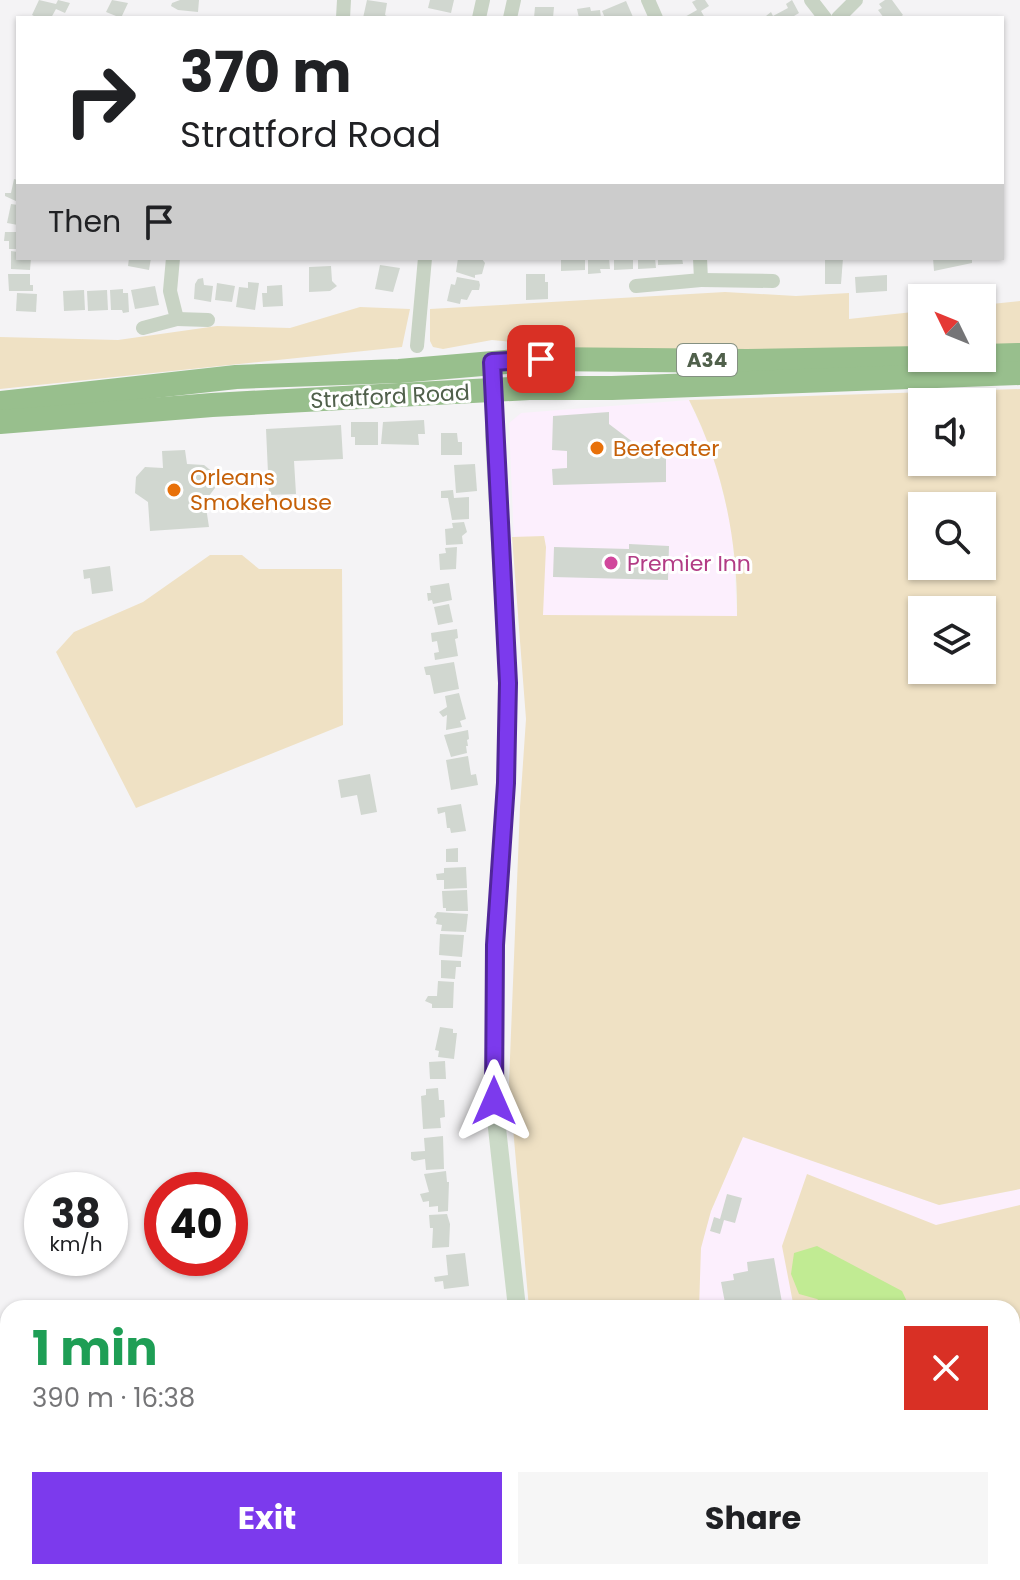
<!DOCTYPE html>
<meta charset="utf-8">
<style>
:root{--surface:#fff;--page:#f6f6f6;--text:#202124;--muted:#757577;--accent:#7c3aed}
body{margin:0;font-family:Poppins,sans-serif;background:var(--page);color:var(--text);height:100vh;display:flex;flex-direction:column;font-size:30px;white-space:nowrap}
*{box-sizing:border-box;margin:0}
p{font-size:26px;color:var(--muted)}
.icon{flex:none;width:44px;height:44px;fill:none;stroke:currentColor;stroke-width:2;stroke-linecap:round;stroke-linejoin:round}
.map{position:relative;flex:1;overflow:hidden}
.panel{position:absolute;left:0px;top:1300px;width:1020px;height:280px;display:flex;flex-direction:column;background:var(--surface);border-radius:24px 24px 0 0;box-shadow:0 2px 6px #0004}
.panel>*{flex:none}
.banner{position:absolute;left:16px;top:16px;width:988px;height:244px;border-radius:0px;box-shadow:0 2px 6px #0004;background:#fff;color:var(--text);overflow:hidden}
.needle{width:52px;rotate:313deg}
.tools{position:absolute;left:908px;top:284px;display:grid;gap:16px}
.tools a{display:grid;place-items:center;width:88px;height:88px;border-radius:0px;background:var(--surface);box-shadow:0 2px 6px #0004;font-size:40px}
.speed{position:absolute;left:24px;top:1172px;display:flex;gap:16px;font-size:40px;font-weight:700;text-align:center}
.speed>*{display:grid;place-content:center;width:104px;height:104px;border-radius:50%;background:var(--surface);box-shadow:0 2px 6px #0004;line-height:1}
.speed small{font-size:20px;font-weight:400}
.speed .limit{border:12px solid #d22;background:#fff;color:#111}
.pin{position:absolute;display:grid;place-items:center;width:68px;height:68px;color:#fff;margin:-34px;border-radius:16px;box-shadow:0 4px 12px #0006}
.me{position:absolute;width:88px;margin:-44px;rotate:0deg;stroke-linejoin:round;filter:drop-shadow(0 0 6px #0008)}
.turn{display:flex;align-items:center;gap:28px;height:168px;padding:0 32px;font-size:36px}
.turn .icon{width:104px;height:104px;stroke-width:2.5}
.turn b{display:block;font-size:56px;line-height:68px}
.then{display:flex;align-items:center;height:76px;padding:0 32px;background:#0003;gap:16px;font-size:30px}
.round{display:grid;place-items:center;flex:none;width:84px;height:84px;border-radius:0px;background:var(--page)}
.overview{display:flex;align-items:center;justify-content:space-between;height:136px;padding:0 32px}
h1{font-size:48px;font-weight:700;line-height:60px;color:#1e9e55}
.cta{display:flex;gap:16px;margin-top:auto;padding:16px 32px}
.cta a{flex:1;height:92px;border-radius:0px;background:var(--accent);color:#fff;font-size:32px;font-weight:700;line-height:92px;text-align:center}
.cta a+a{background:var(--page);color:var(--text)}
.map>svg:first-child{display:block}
.commercial{fill:#fceffd}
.green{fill:#efe1c4;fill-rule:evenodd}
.water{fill:#c1eb93}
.building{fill:#d1d7d0}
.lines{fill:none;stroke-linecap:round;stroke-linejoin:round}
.street{stroke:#c8d3c4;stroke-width:14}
.secondary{stroke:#cbdac7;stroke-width:18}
.highway{stroke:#98bf8d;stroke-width:24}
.route-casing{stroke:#51269a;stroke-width:20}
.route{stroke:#7c3aed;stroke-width:14}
.food-dot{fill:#e8710a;stroke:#fff;stroke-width:3}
.hotel-dot{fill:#d1479c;stroke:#fff;stroke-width:3}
.labels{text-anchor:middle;stroke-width:6;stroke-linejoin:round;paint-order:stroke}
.shield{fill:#fff;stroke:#849081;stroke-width:2}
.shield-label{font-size:20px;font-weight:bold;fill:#50604b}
.street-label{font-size:22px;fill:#50604b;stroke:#fff}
.food-label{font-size:22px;fill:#c56008;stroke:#fff;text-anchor:start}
.hotel-label{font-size:22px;fill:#b23c85;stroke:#fff;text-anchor:start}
</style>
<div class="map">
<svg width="1020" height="1580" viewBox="0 0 1020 1580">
<rect width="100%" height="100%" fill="#f4f3f5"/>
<g class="commercial">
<path d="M689,400L713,453L732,529L737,616H517L509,423L521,413Z"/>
<path d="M743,1136L939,1205L1020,1189V1495L1012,1308H699L700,1248L711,1211Z"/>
<path d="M555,1572H904L884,1580H556Z"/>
</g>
<g class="green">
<path d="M725,292L796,296L849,293V319L922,311V348L548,351L545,345L492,340L443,349L433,347L430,341V309Z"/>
<path d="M1020,301V347H982V305Z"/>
<path d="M360,307L410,309L402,347L0,389V337L118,340L217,326L290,328Z"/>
<path d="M1020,389V1189L939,1205L743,1137L711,1211L701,1248L699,1308H529L509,1083L520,807L526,719L512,537L544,536L546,547L543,615L737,616C738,541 723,467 689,400ZM922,402H982V462H922ZM922,506H982V566H922ZM922,610H982V670H922Z"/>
<path d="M210,555H242L259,569H342L343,725L136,808L56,652L74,632L143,602Z"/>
<path d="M807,1174L936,1225L1020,1205V1580H808L794,1572H1012V1308H794L782,1246Z"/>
</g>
<path class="water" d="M817,1246L902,1291L910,1308H828L817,1299L799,1294L791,1274L794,1253Z"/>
<g class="building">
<path d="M39,0L56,4L58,0L70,3L65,13L56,9L51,18H38L32,15Z"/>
<path d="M112,0L128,3L121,18L106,12Z"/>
<path d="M199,0L198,12L178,10L171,6L172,3L180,0Z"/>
<path d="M367,0L387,3L385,15L390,18H363Z"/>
<path d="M430,0H454L451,13L428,8Z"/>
<path d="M696,0H705L709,6L701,11L705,18H683L697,10L692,2Z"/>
<path d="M792,0L799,13L794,16L795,18H767L766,16L771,12L773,16L788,8L786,4Z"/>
<path d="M885,0H892L903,15L899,18H884L878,10L882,8L879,4Z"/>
<path d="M626,1L633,17L605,18L602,11Z"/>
<path d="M535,7H554L553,18H534Z"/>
<path d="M590,7L591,11L600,10L601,18H579L577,9Z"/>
<path d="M14,179L18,180V202L5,196V193H11Z"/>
<path d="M11,204L18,205V225L7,223Z"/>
<path d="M5,232H18V249H9V241H4Z"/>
<path d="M11,251L18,252V258H31L30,270L11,269Z"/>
<path d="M129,258H151L149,270L128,266Z"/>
<path d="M458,258L482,259L485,263L482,274L475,275V278L456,272Z"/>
<path d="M561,258H585V270L561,271Z"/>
<path d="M588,258H609L610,269H600L601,273L588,274Z"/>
<path d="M614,258H633V269L614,270Z"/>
<path d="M638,258H655L656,268L638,269Z"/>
<path d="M658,258H682L683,264L658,265Z"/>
<path d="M825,258H843L841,284H825Z"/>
<path d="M933,258H972V263L934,271Z"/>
<path d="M380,265L400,268L393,292L375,289Z"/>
<path d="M331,266L332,281L337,286L330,291L309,292V267Z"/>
<path d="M8,274H30V285H33V291H9Z"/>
<path d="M526,274H545V282H548V299L526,300Z"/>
<path d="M887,275V291L856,293L855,277Z"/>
<path d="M457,277L479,281L480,285L479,290H472L467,300L461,299L460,304L447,301L451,284L455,285Z"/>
<path d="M203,278L204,285L213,286L211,302L194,299L195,284L198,279Z"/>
<path d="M248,282L259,283L255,310L236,307L239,287L248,288Z"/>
<path d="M217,283L235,286L232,302L215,300Z"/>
<path d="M282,285L283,306L263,307L262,293H267V286Z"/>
<path d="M155,286L159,305L135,309L131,290Z"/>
<path d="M123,289V293H128L129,312L123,313L122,310H111L110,290Z"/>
<path d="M84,290L85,310L64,311L63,291Z"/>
<path d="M107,290L108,310L88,311L87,291Z"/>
<path d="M17,293L37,294L36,312L16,311Z"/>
<path d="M609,412V424L642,449L666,448V482L553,485L552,469L567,468V451L552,450L553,416Z"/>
<path d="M424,420L425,434H418L419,445L381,444L383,422Z"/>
<path d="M351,422H378V445H355V437H351Z"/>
<path d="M341,425L343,459L294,461L296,494L269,495L266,429Z"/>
<path d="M441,433H457L458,442H462V455H441Z"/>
<path d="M185,450L187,464L204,465L214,473L215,488L205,501L209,527L150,531L148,502L135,493L136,477L145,467L163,468L162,451Z"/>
<path d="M475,464L477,491L456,493L454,465Z"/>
<path d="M453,490L454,498L469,497V519L452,520L448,498H441V491Z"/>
<path d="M464,522L467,532L462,536L463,544L446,545L445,529L453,528L452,523Z"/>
<path d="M629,544L669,546L668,580L553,577L554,547L629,549Z"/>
<path d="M457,547L456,569L440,570L439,554L446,553L445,548Z"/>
<path d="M110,566L113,591L92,594L90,578L84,579L83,570Z"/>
<path d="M449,583L452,600L433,604L432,600L428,601L427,593H431L430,586Z"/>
<path d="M449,604L453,622L438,625L434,607Z"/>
<path d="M457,629L458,638L455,639L458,656L435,660L434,653L439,652L437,641L432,642L431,633Z"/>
<path d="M454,662L459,689L434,694L430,675H426L424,667Z"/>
<path d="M459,693L466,719L460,721L462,727L446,730L447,715L443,717L439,712L447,707L445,696Z"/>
<path d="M468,730L469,739L467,740L468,746H466L467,753L451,757L444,735Z"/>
<path d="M468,756L471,775L476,774L478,785L451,790L446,760Z"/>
<path d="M370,774L377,812L361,815L357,795L341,798L338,780Z"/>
<path d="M461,804L466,831L451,833L450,828H447L445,812L438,814L437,808Z"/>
<path d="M458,848V862H446V849Z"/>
<path d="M466,867L467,888L444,889V880H437L436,874L444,873V868Z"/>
<path d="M467,890L468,911H446V908H443L442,891Z"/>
<path d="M437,912L468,914L466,932L441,931L442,925L436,924L437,919L434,917Z"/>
<path d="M440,934L464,935L462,957L439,955Z"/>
<path d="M441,960L461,961V967H456L455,979L441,978Z"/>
<path d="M438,981L454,982L453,1008H432V1004L425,1001L428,996H437Z"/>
<path d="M440,1027L453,1029V1033H457L454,1059L438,1057L439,1051L435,1050Z"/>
<path d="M445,1061L446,1079H430L429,1062Z"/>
<path d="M438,1088L439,1100H444L445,1117L440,1118L441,1128L423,1129L421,1096L426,1095V1089Z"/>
<path d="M443,1136L444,1169L426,1170L425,1159L414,1161L411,1159V1152L425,1151L424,1138Z"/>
<path d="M446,1171L447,1182H449L448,1211L438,1212V1206L429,1207V1201L423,1202L420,1194L429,1192L424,1174Z"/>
<path d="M727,1194L742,1198L735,1223L724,1220L720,1234L710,1231L714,1217L720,1219Z"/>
<path d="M447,1214L450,1224L449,1247L432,1248L433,1228H430L429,1215Z"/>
<path d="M465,1253L469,1286L444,1289L443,1281L435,1282L434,1277L448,1275L446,1255Z"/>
<path d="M774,1258L783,1308H726L721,1282L734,1280L733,1274L748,1271L747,1262Z"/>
</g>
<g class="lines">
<g class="street">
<path d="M648,0L656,18"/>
<path d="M811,0L825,18"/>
<path d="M343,18L344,0"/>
<path d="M479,18L483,0"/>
<path d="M510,18L514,0"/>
<path d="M838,18L856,0"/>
<path d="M701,280L773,281"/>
<path d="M636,286L701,280L700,258"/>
<path d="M177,319L208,320"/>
<path d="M143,328L177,319L170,291L173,258"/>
<path d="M417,346L425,258"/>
</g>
<g class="secondary">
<path d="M494,391V436L508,683L506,775L495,945L494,1101L517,1308"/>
<path d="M545,1572V1580"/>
</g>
<g class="highway">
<path d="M982,356L1020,355"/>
<path d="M0,403L236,377L399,371L541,359L747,361L922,358"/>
<path d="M0,422L212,405L529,388H612L1020,373"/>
</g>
</g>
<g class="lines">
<defs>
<path id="route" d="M494,1101L495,945L506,783L508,683L492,362L541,359"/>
</defs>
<use href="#route" class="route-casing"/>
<use href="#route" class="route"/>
</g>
<g class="food-dot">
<circle cx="597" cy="448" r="8"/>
<circle cx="174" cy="490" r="8"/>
</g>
<circle class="hotel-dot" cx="611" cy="563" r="8"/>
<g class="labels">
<rect class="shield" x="677" y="344" width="60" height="32" rx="6"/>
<g class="shield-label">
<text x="707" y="367">A34</text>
</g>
<g class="street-label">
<text transform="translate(390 396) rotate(-3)" y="8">Stratford Road</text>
</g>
<g class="food-label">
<text x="613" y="456">Beefeater</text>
<text x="190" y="485">Orleans<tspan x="190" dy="25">Smokehouse</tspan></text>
</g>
<g class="hotel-label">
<text x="627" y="571">Premier Inn</text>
</g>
</g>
</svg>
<div class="tools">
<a><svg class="needle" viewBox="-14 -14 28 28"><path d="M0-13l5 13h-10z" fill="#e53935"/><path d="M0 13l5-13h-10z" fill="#757577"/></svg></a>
<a><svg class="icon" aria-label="sound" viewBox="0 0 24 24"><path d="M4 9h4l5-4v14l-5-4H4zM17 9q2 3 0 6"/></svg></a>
<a><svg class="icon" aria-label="search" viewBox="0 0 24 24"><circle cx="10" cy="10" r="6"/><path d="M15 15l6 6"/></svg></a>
<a><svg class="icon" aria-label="layers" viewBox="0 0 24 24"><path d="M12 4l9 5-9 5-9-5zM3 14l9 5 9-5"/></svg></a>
</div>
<div class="speed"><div>38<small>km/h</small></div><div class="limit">40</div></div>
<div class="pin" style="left:541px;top:359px;background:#d93025"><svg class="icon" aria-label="arrive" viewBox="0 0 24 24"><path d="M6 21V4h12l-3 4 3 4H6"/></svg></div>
<svg class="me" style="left:494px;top:1101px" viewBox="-20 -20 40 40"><path d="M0-17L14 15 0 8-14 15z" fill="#7c3aed" stroke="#fff" stroke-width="4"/></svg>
<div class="banner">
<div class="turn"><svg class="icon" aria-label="right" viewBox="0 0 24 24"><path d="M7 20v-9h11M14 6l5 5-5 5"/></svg><div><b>370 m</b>Stratford Road</div></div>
<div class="then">Then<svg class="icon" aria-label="arrive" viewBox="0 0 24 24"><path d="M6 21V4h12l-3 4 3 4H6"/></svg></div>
</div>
<section class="panel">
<div class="overview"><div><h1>1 min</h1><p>390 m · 16:38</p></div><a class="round" style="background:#d93025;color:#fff"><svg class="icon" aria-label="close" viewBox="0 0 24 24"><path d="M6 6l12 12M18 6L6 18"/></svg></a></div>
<div class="cta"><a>Exit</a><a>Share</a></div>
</section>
</div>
